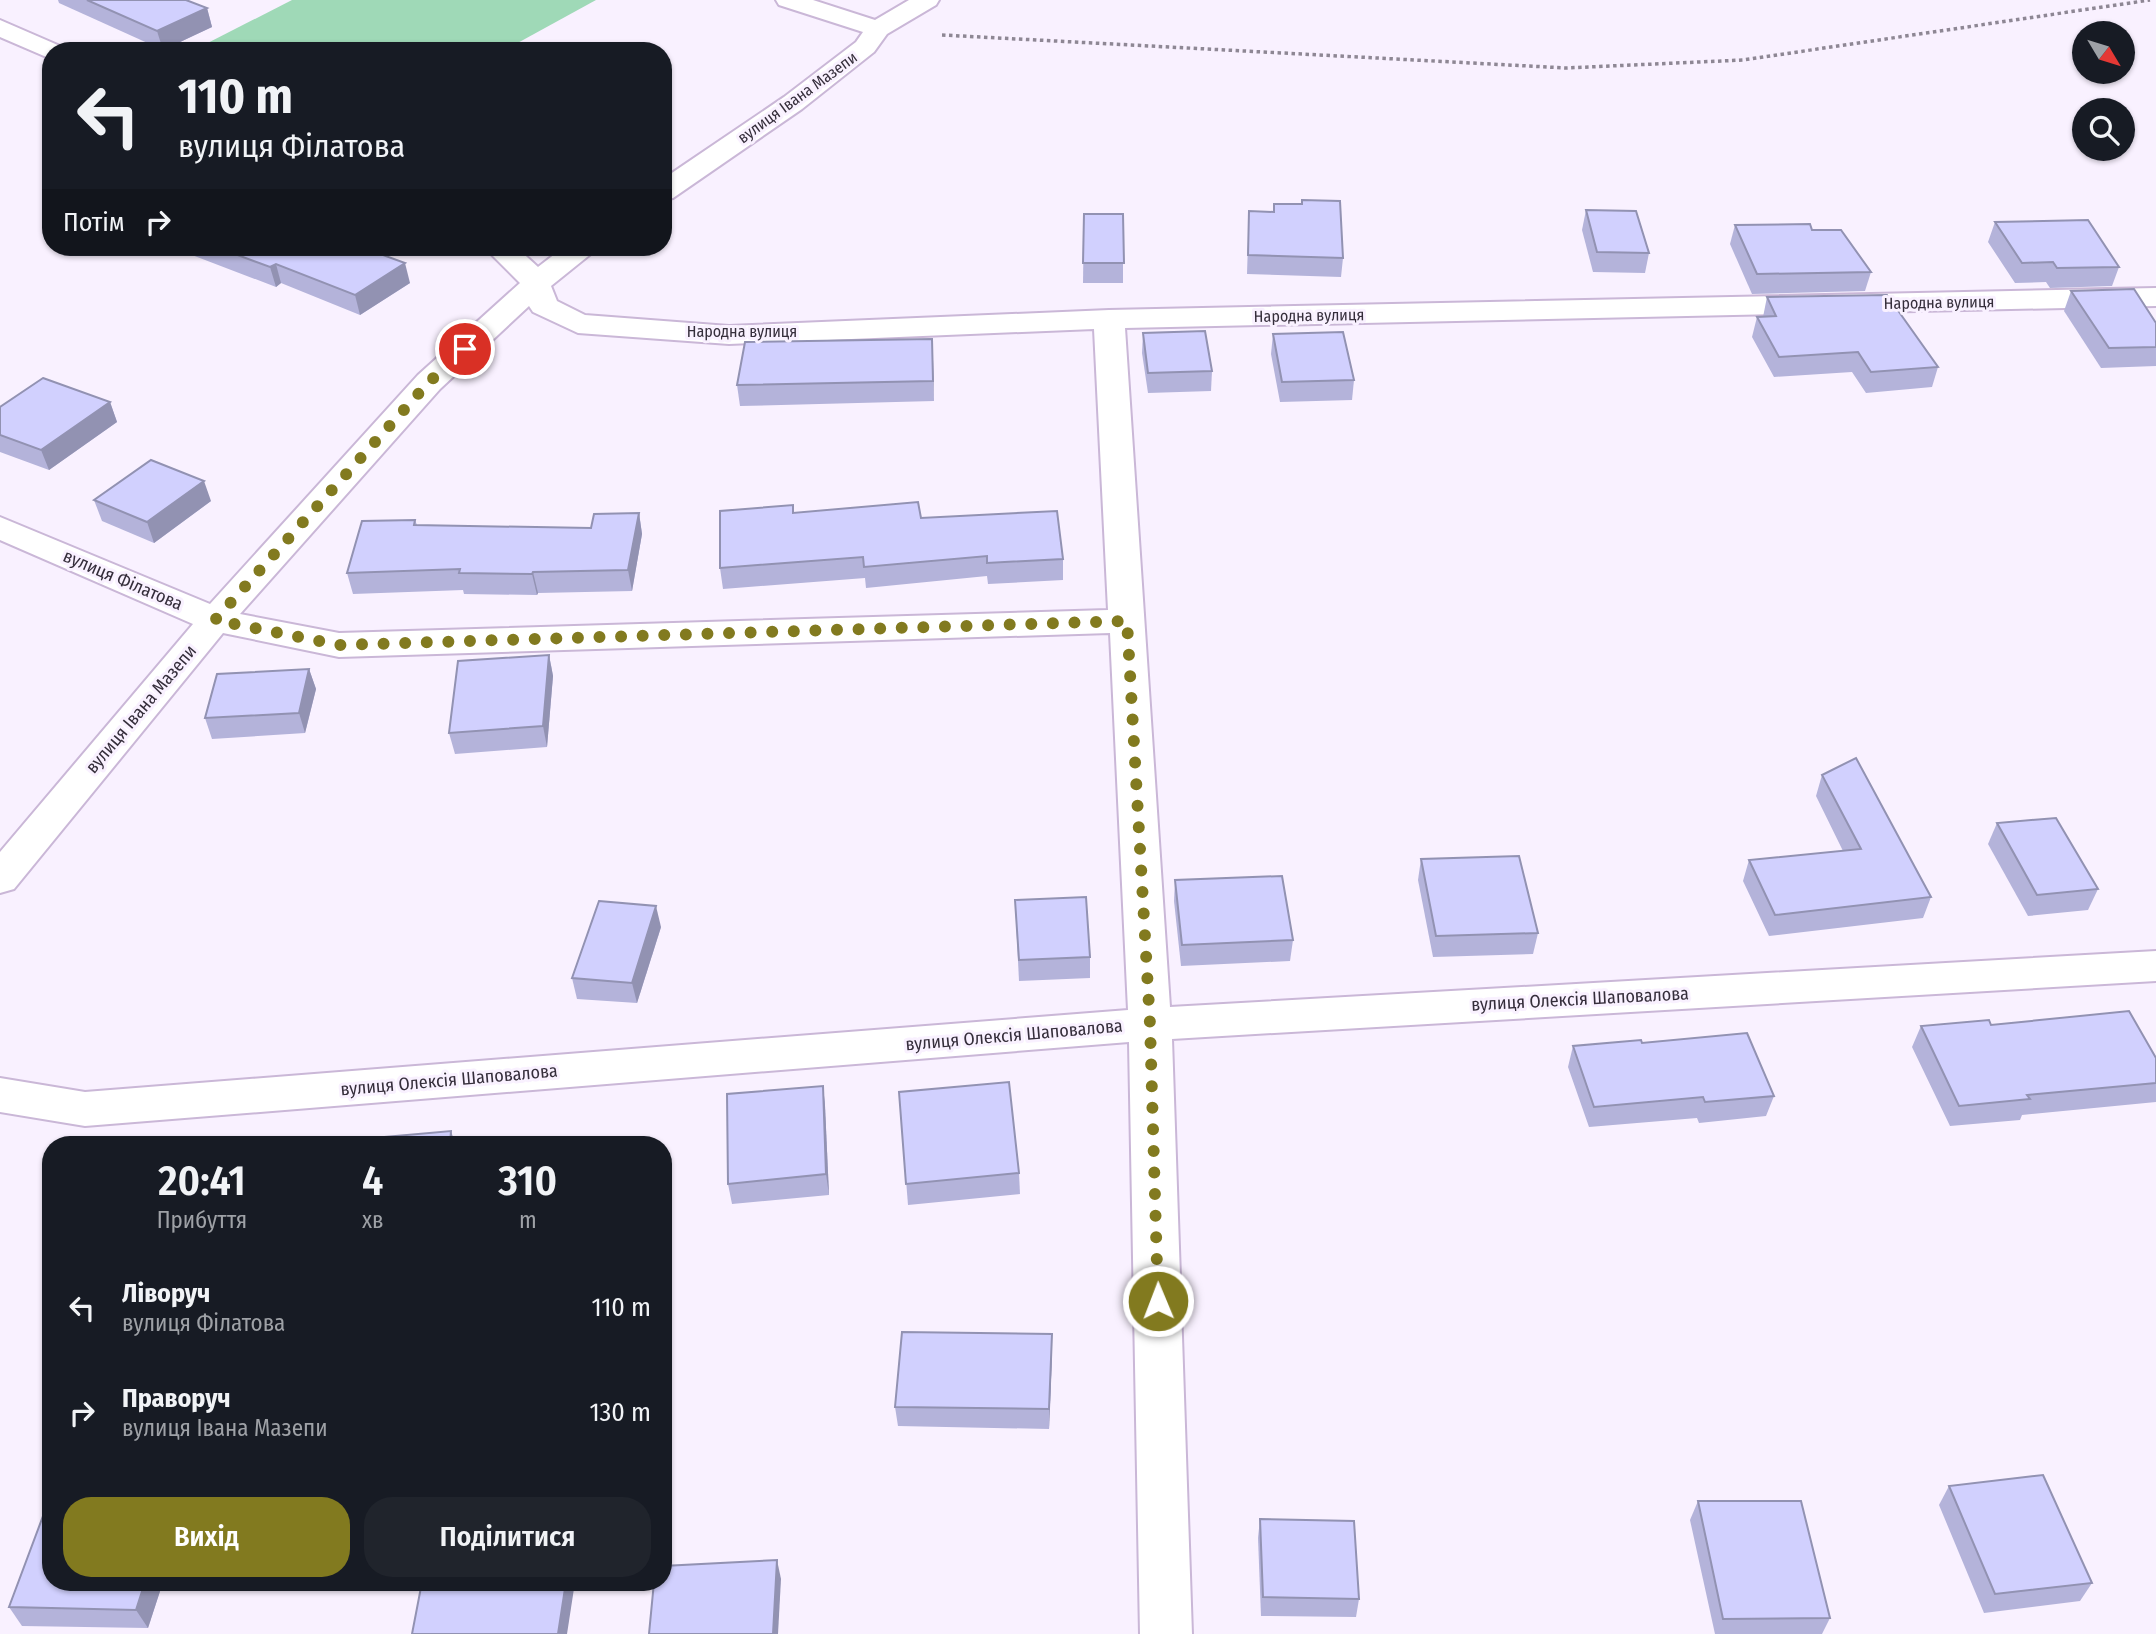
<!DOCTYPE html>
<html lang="uk">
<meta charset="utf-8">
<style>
:root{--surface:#171b24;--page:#20242c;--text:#f1f3f6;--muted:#9ea1a6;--accent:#827a1f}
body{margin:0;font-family:"Fira Sans Condensed",sans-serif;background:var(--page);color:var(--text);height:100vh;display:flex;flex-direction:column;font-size:26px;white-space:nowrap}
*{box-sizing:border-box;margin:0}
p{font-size:23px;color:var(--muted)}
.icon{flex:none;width:38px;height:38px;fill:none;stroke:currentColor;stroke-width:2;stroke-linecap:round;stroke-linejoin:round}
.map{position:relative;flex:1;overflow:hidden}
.drawer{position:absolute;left:42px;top:1136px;width:630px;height:455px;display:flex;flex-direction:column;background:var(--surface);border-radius:28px;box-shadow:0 2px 5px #0004}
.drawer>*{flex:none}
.banner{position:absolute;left:42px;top:42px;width:630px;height:214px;border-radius:28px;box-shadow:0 2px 5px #0004;background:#171b24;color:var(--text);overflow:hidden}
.needle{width:46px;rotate:128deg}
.tools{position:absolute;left:2072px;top:21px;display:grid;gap:14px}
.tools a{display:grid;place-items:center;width:63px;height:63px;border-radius:50%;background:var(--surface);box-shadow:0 2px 5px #0004;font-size:35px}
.pin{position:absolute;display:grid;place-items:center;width:60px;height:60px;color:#fff;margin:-30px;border:4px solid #fff;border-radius:50%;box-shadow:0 2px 7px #0007}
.me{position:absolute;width:77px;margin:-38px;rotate:359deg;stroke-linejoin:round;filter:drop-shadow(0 0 5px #0008)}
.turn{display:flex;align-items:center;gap:24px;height:147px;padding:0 21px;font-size:32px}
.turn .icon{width:91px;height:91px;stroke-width:2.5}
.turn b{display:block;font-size:49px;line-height:60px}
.then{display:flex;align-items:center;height:66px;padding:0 21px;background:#0003;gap:14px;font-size:26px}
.eta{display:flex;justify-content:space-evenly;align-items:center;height:119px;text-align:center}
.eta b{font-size:42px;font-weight:600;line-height:49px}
.action{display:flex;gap:14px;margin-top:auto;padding:14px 21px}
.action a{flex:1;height:80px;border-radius:28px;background:var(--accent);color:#fff;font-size:28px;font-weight:600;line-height:80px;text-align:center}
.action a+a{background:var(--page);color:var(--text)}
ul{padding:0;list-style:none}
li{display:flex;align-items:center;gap:21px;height:105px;padding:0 21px}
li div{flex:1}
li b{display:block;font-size:26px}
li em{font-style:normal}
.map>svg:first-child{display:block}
.green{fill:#9fd9b7}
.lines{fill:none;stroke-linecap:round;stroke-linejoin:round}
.minor-casing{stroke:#cab7d7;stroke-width:4}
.path{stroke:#8e8794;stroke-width:3.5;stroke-dasharray:3.5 3.5;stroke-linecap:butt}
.minor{fill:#fff;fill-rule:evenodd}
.wall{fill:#b4b3da}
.shaded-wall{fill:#9292b2}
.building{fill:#d1d0fe;stroke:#9292b2;stroke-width:2}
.route{stroke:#827a1f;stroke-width:12;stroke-dasharray:0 21.6}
.labels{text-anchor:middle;stroke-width:6;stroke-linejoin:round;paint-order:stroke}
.far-street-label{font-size:16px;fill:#352e3b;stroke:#f9f1ff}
.street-label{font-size:18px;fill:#352e3b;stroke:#f9f1ff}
</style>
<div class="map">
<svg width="2156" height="1634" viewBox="0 0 2156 1634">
<rect width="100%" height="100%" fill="#f9f1ff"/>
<path class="green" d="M292,0H596L503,51H192Z"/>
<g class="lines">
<defs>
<g id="minor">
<path d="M776,0H813L875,20L909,0H939L936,5L887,34L874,52L802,109L673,198L663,200V179L784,97L856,42L863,32L779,5Z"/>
<path d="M0,20L60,46L64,51H51V59L0,37Z"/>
<path d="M484,247H516L538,267L564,247H596L592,253L551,286L557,301L585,315L729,326L1109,310L2156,288V306L1125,328L1170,1007L2156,951V981L1172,1039L1192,1634H1140L1129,1042L85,1126L0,1112V1078L85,1092L1128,1010L1110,633L339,657L223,633L14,889L0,893V852L193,624L0,540V517L210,604L418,375L520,283ZM529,306L533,312L578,333L729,344L1094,329L1108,610L339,633L240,614L440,389Z"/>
</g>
</defs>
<use href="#minor" class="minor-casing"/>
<path class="path" d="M942,35L1566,68L1743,60L2150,0"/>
<use href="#minor" class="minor"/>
</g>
<g class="wall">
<path d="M58,0H186L207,8L212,27L163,50L59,3Z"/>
<path d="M1274,204L1343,258L1341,277L1247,274L1249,211L1273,212Z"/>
<path d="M1586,210L1649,253L1645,273L1593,272L1582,230Z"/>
<path d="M1084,214H1123V283H1083Z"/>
<path d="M1995,222L2119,267L2112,286L2050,288L2046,282L2015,283L1988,242Z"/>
<path d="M1735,225L1812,230L1871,272L1865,291L1752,294L1730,244Z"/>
<path d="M171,247H361L410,283L360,315L281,283L276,287Z"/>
<path d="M2071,291L2156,323V366L2101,368L2064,311Z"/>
<path d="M1767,297L1938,367L1932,387L1866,393L1852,372L1774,377L1752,337L1757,317H1763Z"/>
<path d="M1143,333L1212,371L1211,391L1148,393L1142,353Z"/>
<path d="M1273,334L1354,380L1352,400L1280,402L1271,354Z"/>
<path d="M932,339L934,401L740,406L737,385Z"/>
<path d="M110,402L117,422L49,470L0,452V407Z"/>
<path d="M94,500L211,501L154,543L102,521Z"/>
<path d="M639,513L642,534L632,591L538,593L537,595L464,594L463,590L353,594L347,573L415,520L417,525L591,528Z"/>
<path d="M794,513L921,518L1063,559V580L988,584L987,576L866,588L865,578L723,589L720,568Z"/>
<path d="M549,655L553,676L547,747L455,754L449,733Z"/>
<path d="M309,669L316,689L305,733L212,739L205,718Z"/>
<path d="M1822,775L1931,897L1923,918L1769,936L1743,881L1749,860L1843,851L1816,796Z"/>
<path d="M1997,823L2098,889L2088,910L2028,916L1988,844Z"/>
<path d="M1421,859L1538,933L1533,954L1433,957L1418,880Z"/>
<path d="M1175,880L1293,940L1290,961L1181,966L1174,901Z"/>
<path d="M1015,900L1090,957V978L1019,981Z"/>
<path d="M661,927L637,1003L577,999L572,978Z"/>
<path d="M1991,1025L2156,1058V1102L2022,1115L2020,1120L1950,1126L1912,1047L1921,1026Z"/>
<path d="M1642,1043L1774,1096L1766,1116L1699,1123L1697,1118L1589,1127L1568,1067L1573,1046Z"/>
<path d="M823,1086L825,1106L829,1195L732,1204L728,1184Z"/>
<path d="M899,1092L1019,1173L1020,1194L908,1205Z"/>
<path d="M1052,1354L1049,1429L898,1426L895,1407Z"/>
<path d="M1949,1486L2092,1583L2080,1601L1984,1613L1939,1505Z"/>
<path d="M1698,1501L1830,1618L1822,1634H1715L1690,1520Z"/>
<path d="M1260,1519L1359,1599L1356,1617L1261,1616L1258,1538Z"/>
<path d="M51,1582H163L148,1628L22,1626L9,1607Z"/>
</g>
<g class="shaded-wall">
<path d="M207,8L212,27L163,50L157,31Z"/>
<path d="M405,263L410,283L360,315L355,295Z"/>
<path d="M276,264L281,283L276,287L270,267Z"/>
<path d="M932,339L933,359L934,401L933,381Z"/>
<path d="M110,402L117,422L49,470L41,450Z"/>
<path d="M204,481L211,501L154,543L147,522Z"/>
<path d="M639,513L642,534L632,591L628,570Z"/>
<path d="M533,572L538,593L537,595L532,574Z"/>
<path d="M549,655L553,676L547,747L543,726Z"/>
<path d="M309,669L316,689L305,733L299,713Z"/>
<path d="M656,906L661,927L637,1003L632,983Z"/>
<path d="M823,1086L825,1106L829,1195L826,1174Z"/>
<path d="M451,1131L455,1144H450Z"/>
<path d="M1052,1334V1354L1049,1429V1409Z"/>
<path d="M777,1560L781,1579L778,1634H773Z"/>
<path d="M145,1582H163L148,1628L136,1610Z"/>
<path d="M566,1582H575L567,1634H558Z"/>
</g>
<g class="building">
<path d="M87,0H186L207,8L157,31Z"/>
<path d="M1302,200L1340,201L1343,258L1248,255L1249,211L1274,212V204H1302Z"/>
<path d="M1586,210L1636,211L1649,253L1597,252Z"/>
<path d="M1084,214H1123L1124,263H1083Z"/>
<path d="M2088,220L2119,267L2057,268L2053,262L2022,263L1995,222Z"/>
<path d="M1810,224L1812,230H1841L1871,272L1757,274L1735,225Z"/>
<path d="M216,247H361L405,263L355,295L276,264L270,267Z"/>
<path d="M2134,289L2156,323V347L2109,348L2071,291Z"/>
<path d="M1887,295L1938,367L1871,372L1858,352L1779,357L1757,317L1776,316L1767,297Z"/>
<path d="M1205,331L1212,371L1148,373L1143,333Z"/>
<path d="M1343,332L1354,380L1282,382L1273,334Z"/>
<path d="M932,339L933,381L737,385L745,342Z"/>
<path d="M43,378L110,402L41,450L0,435V407Z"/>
<path d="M151,460L204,481L147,522L94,500Z"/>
<path d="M918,502L921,518L1057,511L1063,559L987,563V556L864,567L863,557L720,568V511L793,505V513Z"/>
<path d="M639,513L628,570L533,572L532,574L459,573L460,569L347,573L362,521L415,520L414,525L591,528L594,514Z"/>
<path d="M549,655L543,726L449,733L458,661Z"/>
<path d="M309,669L299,713L205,718L217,674Z"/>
<path d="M1856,758L1931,897L1775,915L1749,860L1861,849L1822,775Z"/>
<path d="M2056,818L2098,889L2037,895L1997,823Z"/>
<path d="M1519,856L1538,933L1436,936L1421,859Z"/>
<path d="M1282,876L1293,940L1182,945L1175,880Z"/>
<path d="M1086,897L1090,957L1019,960L1015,900Z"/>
<path d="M599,901L656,906L632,983L572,978Z"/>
<path d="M2129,1011L2156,1058V1083L2027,1095L2030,1099L1959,1106L1921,1026L1989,1020L1991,1025Z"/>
<path d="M1747,1033L1774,1096L1705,1102L1703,1097L1594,1107L1573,1046L1641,1040L1642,1043Z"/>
<path d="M1009,1082L1019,1173L906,1184L899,1092Z"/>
<path d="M823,1086L826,1174L728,1184L727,1094Z"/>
<path d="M451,1131L450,1144H350L351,1140Z"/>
<path d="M902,1332L1052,1334L1049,1409L895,1407Z"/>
<path d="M2043,1475L2092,1583L1995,1594L1949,1486Z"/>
<path d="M49,1500H51V1582H145L136,1610L9,1607Z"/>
<path d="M1698,1501H1801L1830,1618L1723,1619Z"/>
<path d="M1260,1519L1354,1521L1359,1599L1263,1597Z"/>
<path d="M777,1560L773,1634H649L654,1582H663V1566Z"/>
<path d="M422,1582H566L558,1634H412Z"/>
</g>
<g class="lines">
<path class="route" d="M465,349L429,382L215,620L339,645L1127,621L1150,1024L1158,1301"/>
</g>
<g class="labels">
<g class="far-street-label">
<text transform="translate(797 97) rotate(-36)" y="6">вулиця Івана Мазепи</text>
<text transform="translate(1939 302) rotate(-1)" y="6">Народна вулиця</text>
<text transform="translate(1309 315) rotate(-1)" y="6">Народна вулиця</text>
<text x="742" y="337">Народна вулиця</text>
</g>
<g class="street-label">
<text transform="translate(123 580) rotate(23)" y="6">вулиця Філатова</text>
<text transform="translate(141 709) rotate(-50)" y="6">вулиця Івана Мазепи</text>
<text transform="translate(1580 999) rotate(-3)" y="6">вулиця Олексія Шаповалова</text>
<text transform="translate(1014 1035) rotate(-5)" y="6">вулиця Олексія Шаповалова</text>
<text transform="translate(449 1080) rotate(-5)" y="6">вулиця Олексія Шаповалова</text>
</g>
</g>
</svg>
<div class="tools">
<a><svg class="needle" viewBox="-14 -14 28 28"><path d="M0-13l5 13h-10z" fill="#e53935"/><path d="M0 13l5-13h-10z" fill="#9ea1a6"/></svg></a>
<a><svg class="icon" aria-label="search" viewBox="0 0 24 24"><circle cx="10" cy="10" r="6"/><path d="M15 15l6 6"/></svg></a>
</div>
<div class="pin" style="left:465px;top:349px;background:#d93025"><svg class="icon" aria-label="arrive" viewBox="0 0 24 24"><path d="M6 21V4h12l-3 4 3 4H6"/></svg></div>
<svg class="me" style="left:1158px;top:1301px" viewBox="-20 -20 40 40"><circle r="17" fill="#827a1f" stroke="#fff" stroke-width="3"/><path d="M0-11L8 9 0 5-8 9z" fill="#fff"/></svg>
<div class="banner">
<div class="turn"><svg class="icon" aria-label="left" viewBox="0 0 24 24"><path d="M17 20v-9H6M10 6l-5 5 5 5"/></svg><div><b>110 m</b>вулиця Філатова</div></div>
<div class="then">Потім<svg class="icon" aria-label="right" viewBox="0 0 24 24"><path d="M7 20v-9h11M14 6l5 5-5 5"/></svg></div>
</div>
<section class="drawer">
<div class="eta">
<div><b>20:41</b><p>Прибуття</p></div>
<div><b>4</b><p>хв</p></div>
<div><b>310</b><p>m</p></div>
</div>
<ul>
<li><svg class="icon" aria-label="left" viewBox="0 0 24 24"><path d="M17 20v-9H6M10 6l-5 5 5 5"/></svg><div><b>Ліворуч</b><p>вулиця Філатова</p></div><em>110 m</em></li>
<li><svg class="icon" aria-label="right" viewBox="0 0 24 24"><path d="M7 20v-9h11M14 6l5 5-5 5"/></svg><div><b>Праворуч</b><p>вулиця Івана Мазепи</p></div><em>130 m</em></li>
</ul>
<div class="action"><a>Вихід</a><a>Поділитися</a></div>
</section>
</div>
